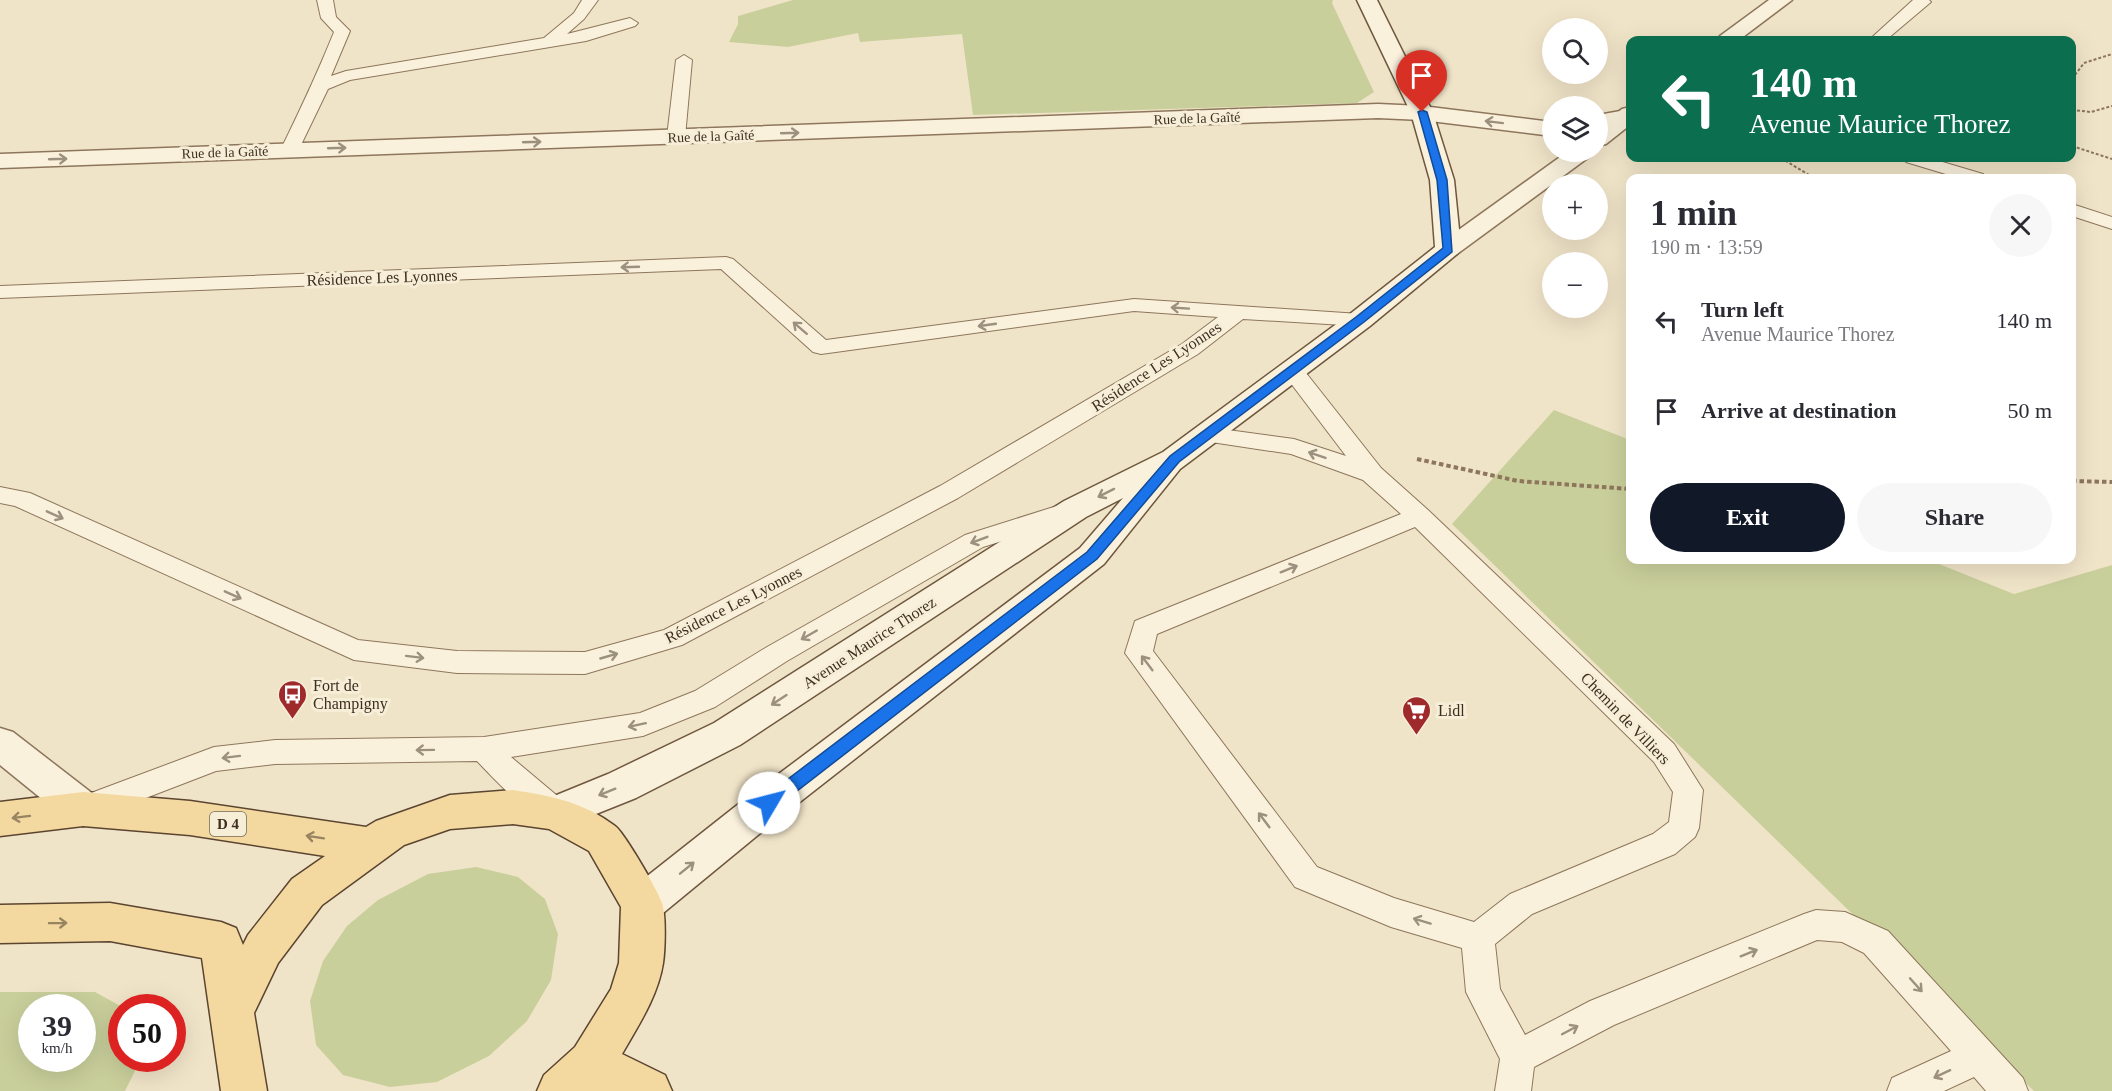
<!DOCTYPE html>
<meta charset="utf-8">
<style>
:root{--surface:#fff;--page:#f7f7f7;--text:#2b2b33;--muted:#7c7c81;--accent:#111827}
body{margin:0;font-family:Georgia,serif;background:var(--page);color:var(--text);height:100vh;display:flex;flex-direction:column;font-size:22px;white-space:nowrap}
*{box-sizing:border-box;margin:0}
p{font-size:20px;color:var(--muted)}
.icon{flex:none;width:33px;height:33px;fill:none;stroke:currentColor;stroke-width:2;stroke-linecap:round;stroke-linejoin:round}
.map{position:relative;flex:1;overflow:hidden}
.panel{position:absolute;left:1626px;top:174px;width:450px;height:390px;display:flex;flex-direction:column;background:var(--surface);border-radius:12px;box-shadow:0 6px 24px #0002}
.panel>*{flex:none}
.top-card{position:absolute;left:1626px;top:36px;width:450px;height:126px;border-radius:12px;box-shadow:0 6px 24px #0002;background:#0b6e4f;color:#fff;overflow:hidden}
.fabs{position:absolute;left:1542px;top:18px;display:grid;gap:12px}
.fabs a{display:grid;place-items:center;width:66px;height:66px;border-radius:50%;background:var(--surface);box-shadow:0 6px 24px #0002;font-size:30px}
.speed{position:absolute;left:18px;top:994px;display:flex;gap:12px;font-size:30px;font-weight:700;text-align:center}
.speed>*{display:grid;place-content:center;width:78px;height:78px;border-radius:50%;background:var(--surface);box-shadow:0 6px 24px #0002;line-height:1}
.speed small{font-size:15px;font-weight:400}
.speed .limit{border:9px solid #d22;background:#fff;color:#111}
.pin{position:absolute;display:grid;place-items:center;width:51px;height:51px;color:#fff;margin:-62px -26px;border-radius:50% 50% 50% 0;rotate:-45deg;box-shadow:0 0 6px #0007}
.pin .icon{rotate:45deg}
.me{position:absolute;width:66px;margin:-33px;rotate:53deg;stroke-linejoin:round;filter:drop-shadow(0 0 4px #0008)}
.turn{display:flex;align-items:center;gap:21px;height:126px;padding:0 24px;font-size:27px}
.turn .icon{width:78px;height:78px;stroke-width:2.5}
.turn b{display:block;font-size:42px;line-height:51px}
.round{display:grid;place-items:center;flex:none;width:63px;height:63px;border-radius:32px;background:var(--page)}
.head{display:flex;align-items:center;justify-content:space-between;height:102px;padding:0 24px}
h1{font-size:36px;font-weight:700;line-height:45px}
.button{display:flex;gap:12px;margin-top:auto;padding:12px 24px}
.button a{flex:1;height:69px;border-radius:36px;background:var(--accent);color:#fff;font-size:24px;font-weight:700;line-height:69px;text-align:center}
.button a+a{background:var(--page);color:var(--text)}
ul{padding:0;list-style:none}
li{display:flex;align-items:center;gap:18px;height:90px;padding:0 24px}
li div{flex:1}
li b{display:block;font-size:22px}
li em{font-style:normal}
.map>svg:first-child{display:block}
.green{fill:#c9cf9b;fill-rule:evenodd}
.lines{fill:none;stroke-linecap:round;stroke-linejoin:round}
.service-casing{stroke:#8d765c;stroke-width:2}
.minor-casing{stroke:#8d765c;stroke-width:3}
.tertiary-casing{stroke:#8d765c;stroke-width:3}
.secondary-casing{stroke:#6f573f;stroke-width:3}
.primary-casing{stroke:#5b4430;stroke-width:3}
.path-far1{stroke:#8d765c;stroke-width:2;stroke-dasharray:3 2;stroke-linecap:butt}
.path{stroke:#8d765c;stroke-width:4;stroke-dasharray:4.5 3;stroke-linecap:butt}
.service{fill:#faf1dc;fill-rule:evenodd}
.minor{fill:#faf1dc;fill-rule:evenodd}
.tertiary{fill:#faf1dc;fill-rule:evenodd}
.secondary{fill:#faf1dc;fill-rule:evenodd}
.primary{fill:#f3d9a0;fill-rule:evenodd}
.oneway{stroke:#9c907e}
.oneway2{stroke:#988460}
.route{fill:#1a73e8;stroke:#114b97;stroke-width:1.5}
.labels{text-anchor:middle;stroke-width:6;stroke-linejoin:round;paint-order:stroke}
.far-street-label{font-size:14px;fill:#3d2e20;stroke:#f7eed8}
.shield{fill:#f7eed8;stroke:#756857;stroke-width:1.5}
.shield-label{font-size:15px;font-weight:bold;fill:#3d2e20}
.street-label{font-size:16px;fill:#3d2e20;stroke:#f7eed8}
.poi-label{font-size:16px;fill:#3d2e20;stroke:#f7eed8;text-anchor:start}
</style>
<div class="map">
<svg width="2112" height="1091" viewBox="0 0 2112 1091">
<rect width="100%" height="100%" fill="#f0e4c8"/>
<g class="green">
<path d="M793,0H1333L1332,3L1374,92L1357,103L973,115L962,34L860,42L858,33L788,47L729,42L738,24V16Z"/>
<path d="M1554,410L1630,440V560H1929L2014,594L2112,565V1091H2034L1452,524Z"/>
<path d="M476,867L518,877L545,899L558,934L551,980L527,1021L489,1056L437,1082L390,1087L343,1075L316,1045L310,1001L323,961L347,926L378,900L428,874Z"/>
<path d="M0,992H95L124,1008H122V1059H137L135,1071L125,1091H0ZM32,1008H82V1059H32Z"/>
</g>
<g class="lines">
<defs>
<g id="service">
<path d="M317,0H333L336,17L350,31L331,76L346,71L544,38L574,13L582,0H598L584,19L567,34L630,18L638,23L635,26L586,41L350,80L328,89L299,149L296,153H284L281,149C300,110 318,72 334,32L321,18Z"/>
<path d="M1913,0H1929L1931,2L1886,40H1869Z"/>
<path d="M684,55L692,60L685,137L682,141H670L667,137L676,60Z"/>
<path d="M1903,158H1929L1983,174L1985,178H1959L1906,162Z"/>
<path d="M2072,204L2112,217V229L2072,216Z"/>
<path d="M726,257L733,259L826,340L1134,299L1360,314L1367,316L1371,320L1367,324L1360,326L1243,319L1198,354L958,498L682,645L585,674L457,673L354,660L15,506L0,503V487L30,493L358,640L457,651L585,652L664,630L940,486L1182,344L1218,317L1134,311L821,354L813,352L721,269L0,298V286Z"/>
<path d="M1291,362L1299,364L1381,468L1428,510L1674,744L1703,790L1699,828L1695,837L1675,854L1532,914L1495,944L1500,989L1525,1035L1590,1001L1804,914L1816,910L1845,912L1888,931L2023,1078L2028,1091H1986L1974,1077L1944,1091H1887L1892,1078L1951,1051L1864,953L1842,942L1817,940L1614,1025L1534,1067L1531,1091H1495L1500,1059L1466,992L1462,948L1391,927L1295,887L1125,653L1135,621L1401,514L1363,480L1291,454L1198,440L1194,435L1198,430L1206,427L1294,439L1346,456L1280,369L1283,364ZM1415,527L1654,762L1673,792L1669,822L1653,834L1510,894L1474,922L1394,898L1317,867L1153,651L1157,634Z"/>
<path d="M1060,505L1069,508L1072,514L1069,520L983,547L787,661L715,707L643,736L511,757L567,804L571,813L567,822C562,824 558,826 553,825C534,821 492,777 477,761L275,764L216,771L86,821L75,817L71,808L75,799L214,747L275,740L484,737L640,713L695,691L767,647L965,535Z"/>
</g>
<g id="minor">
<path d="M1378,104L1422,106L1552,122V136L1422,120L1378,118L0,168V154Z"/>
<path d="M1626,110L1630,111V123L1598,129V115Z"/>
<path d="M0,728L13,732L97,797L103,809L97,821L83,826L69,821L0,765Z"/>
</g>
<g id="tertiary">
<path d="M1769,0H1792L1739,40H1717L1720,36Z"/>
<path d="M1630,107V125L1606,144L1598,146V128L1622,109Z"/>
<path d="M1567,152H1593L1589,157L1457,254L1448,257L1439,254L1435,249L1439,244Z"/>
</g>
<path id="secondary" d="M1357,0H1377L1433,113L1454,180L1461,249L1457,254L1370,326L1180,469L1104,564L764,830L657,918L642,924L627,918L621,905L627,892L736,806L1080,548L1123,498L1086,517L740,745L636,798L556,830L542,825L536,813L542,801L608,774L714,723L1064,501L1163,452L1350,314L1435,247L1430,180L1411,113Z"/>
<path id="primary" d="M513,790C552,796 583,802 615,826C623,831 659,892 662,903C666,915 665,950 663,963C658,996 638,1026 622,1054L665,1075L672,1091H537L544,1075L575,1047L611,989L619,963L621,907L589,851L549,829L513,824L450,829L404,845L322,905L278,963L254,1013L267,1091H221L202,958L110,941L0,943V905L110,903L221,922L236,928L243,945L248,935L292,879L325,856L190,835L83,826L0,836V802L83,792L190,801L366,827L376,821L450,795Z"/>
</defs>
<use href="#service" class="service-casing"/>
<use href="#minor" class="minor-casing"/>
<use href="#tertiary" class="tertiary-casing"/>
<use href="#secondary" class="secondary-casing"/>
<use href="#primary" class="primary-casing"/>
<g class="path-far1">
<path d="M2072,79L2084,63L2112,54"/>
<path d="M2072,110L2091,112L2112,106"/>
<path d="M2072,146L2112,159"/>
<path d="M1781,158L1814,178"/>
</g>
<g class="path">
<path d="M1417,459L1518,481L1630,489"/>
<path d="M2072,481L2112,482"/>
</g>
<use href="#service" class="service"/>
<use href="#minor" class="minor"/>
<use href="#tertiary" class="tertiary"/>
<use href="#secondary" class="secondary"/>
<use href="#primary" class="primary"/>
</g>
<defs><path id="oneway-shaft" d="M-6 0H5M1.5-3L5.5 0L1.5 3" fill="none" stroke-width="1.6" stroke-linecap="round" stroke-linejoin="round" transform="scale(1.5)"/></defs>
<g class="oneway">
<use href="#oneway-shaft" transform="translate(1494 122) rotate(-173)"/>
<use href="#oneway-shaft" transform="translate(790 133) rotate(-2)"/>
<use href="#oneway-shaft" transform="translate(532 142) rotate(-2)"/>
<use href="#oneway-shaft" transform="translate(337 148) rotate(-2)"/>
<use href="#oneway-shaft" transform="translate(58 159) rotate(-2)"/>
<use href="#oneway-shaft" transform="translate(630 267) rotate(178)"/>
<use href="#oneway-shaft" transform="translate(1180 308) rotate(-176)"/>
<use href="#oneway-shaft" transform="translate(987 325) rotate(172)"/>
<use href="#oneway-shaft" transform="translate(800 328) rotate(-139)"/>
<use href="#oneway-shaft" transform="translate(1317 455) rotate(-161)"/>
<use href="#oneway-shaft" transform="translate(1106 493) rotate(153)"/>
<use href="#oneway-shaft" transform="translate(55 515) rotate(24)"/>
<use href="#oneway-shaft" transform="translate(979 540) rotate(159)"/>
<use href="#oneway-shaft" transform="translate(1289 569) rotate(-22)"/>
<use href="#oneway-shaft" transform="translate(233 595) rotate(24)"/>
<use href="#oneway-shaft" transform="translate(809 635) rotate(150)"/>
<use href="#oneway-shaft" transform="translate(609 656) rotate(-16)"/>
<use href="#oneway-shaft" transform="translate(415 657) rotate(7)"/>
<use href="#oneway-shaft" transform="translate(1147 663) rotate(-127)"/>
<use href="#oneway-shaft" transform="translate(779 700) rotate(147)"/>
<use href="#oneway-shaft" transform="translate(637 725) rotate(168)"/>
<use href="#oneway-shaft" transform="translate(425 750) rotate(179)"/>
<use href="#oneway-shaft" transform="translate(231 757) rotate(173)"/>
<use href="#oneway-shaft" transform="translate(607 792) rotate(158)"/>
<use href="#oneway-shaft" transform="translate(1264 820) rotate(-127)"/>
<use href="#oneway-shaft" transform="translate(687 868) rotate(-39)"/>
<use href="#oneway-shaft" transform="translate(1422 921) rotate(-163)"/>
<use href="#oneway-shaft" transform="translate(1749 953) rotate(-22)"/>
<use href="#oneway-shaft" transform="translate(1916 985) rotate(48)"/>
<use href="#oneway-shaft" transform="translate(1570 1030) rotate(-28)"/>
<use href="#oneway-shaft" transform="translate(1942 1074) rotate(155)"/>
</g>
<g class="oneway2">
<use href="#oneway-shaft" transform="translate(21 817) rotate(173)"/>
<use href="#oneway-shaft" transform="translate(315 837) rotate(-171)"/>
<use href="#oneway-shaft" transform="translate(58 923) rotate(-1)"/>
</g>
<path class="route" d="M1422,110L1427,112L1447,180L1452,252L1364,322L1179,462L1097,559L775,808L769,810L763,808L761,803L763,798L1087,552L1170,456L1356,317L1443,248L1437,180L1418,112Z"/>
<defs>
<symbol id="bus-pin" viewBox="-11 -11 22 30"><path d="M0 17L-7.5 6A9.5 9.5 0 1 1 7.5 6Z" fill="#9e2a2b" stroke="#f7eed8"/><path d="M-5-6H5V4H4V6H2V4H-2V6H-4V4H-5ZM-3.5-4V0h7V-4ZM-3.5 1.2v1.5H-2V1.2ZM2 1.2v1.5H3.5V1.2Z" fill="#fff"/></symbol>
<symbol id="supermarket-pin" viewBox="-11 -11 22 30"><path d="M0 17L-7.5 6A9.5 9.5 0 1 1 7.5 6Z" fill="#9e2a2b" stroke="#f7eed8"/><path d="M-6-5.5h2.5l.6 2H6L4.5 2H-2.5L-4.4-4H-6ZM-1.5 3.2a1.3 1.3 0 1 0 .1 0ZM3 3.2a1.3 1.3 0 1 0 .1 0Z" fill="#fff"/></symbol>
</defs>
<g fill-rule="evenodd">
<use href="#bus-pin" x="276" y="678" width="33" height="45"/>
<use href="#supermarket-pin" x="1400" y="694" width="33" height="45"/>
</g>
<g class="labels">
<g class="far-street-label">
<text transform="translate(1197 118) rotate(-2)" y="5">Rue de la Gaîté</text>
<text transform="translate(711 136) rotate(-2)" y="5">Rue de la Gaîté</text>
<text transform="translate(225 152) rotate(-2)" y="5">Rue de la Gaîté</text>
</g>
<rect class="shield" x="210" y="812" width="36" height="24" rx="4.5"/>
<g class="shield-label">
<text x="228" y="829">D 4</text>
</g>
<g class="street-label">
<text transform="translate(382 277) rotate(-2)" y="6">Résidence Les Lyonnes</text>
<text transform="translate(1156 366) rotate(-33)" y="6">Résidence Les Lyonnes</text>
<text transform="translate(733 604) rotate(-27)" y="6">Résidence Les Lyonnes</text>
<text transform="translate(869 642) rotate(-33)" y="6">Avenue Maurice Thorez</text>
<text transform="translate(1626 718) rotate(46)" y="6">Chemin de Villiers</text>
</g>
<g class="poi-label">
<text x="313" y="691">Fort de<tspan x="313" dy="18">Champigny</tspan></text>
<text x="1438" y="716">Lidl</text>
</g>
</g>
</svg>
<div class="fabs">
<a><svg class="icon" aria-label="search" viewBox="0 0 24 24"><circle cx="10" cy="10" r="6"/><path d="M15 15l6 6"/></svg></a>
<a><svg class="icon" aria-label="layers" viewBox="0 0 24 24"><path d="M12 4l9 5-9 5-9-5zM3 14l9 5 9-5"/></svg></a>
<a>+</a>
<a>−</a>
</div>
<div class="speed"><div>39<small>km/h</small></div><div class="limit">50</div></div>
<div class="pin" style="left:1422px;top:112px;background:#d93025"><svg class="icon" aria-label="arrive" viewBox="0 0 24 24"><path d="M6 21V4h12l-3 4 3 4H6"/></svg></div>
<svg class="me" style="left:769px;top:803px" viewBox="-20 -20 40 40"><circle r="19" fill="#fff"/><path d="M0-13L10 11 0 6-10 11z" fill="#1a73e8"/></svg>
<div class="top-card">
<div class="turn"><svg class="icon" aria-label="left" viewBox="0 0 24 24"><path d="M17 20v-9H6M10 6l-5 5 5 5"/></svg><div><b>140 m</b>Avenue Maurice Thorez</div></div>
</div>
<section class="panel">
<div class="head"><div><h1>1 min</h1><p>190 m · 13:59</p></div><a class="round"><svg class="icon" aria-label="close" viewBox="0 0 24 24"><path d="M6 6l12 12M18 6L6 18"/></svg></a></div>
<ul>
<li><svg class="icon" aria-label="left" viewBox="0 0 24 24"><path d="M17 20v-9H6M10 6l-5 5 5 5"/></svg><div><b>Turn left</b><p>Avenue Maurice Thorez</p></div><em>140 m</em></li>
<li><svg class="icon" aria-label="arrive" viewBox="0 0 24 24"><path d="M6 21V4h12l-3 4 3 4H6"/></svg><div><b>Arrive at destination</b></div><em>50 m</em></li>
</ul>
<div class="button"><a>Exit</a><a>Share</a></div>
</section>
</div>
